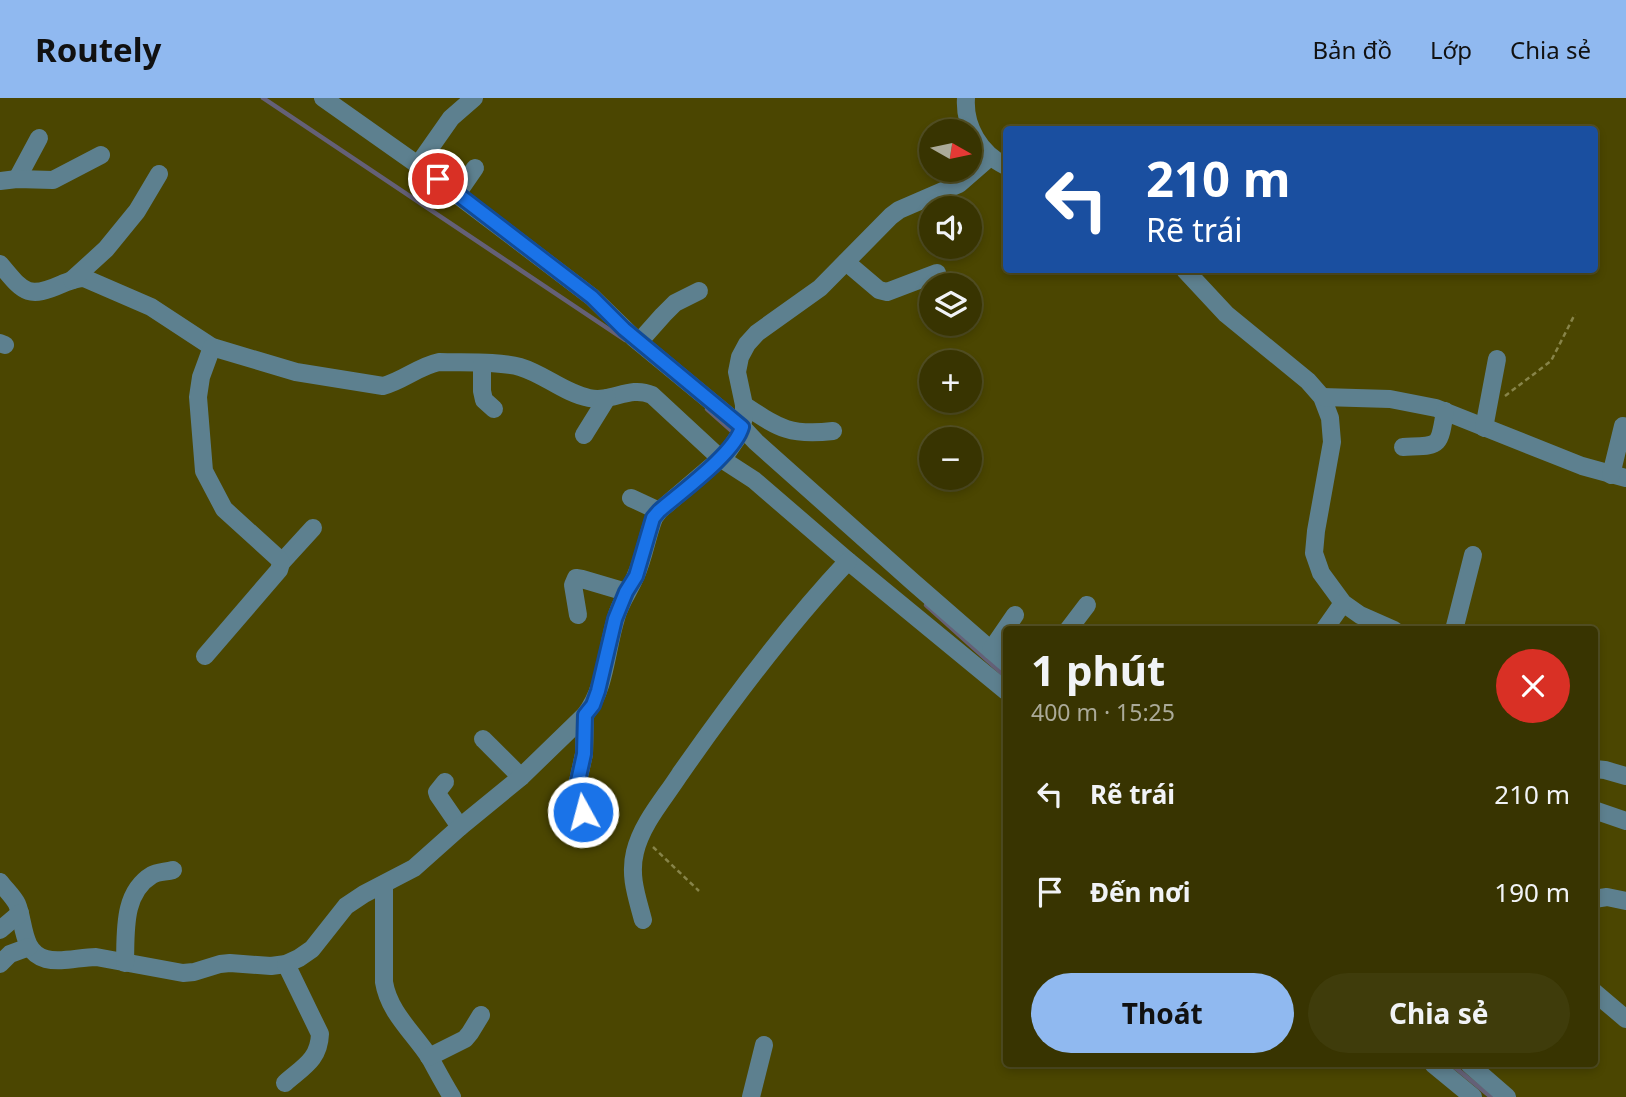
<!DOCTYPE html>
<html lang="vi">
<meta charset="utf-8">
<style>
:root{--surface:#383401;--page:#3f3c0b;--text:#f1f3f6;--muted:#abaa99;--line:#524f23;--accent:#90b9f0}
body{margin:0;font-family:"Noto Sans",sans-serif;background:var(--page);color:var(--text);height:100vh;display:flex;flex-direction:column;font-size:26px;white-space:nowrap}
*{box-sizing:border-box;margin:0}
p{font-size:23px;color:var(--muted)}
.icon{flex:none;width:38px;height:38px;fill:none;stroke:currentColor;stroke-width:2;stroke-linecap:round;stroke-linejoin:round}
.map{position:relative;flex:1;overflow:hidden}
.side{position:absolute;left:1003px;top:528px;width:595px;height:441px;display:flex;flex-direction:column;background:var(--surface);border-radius:7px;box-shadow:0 4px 10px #0003,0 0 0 2px var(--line)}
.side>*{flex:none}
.hud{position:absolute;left:1003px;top:28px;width:595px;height:147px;border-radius:7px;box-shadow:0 4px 10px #0003,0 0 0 2px var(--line);background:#1a4fa0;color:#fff;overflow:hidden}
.needle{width:46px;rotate:99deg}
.controls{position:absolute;left:919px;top:21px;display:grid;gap:14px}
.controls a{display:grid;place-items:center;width:63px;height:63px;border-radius:50%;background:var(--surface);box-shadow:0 4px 10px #0003,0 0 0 2px var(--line);font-size:35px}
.pin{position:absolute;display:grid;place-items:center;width:60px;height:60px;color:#fff;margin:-30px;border:4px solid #fff;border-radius:50%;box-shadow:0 2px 7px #0007}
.me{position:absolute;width:77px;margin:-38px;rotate:353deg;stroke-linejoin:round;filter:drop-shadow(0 0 5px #0008)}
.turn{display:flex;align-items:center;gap:24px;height:147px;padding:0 28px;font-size:32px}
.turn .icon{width:91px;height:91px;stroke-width:2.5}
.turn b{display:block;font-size:49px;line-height:60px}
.round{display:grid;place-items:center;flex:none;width:74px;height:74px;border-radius:37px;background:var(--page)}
.head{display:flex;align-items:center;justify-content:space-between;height:119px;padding:0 28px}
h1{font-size:42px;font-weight:700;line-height:52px}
.action{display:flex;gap:14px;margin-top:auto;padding:14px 28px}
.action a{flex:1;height:80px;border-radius:42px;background:var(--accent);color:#111;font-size:28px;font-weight:700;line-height:80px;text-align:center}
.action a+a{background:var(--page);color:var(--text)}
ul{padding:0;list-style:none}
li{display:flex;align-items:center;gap:21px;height:98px;padding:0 28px}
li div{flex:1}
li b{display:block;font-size:26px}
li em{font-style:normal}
header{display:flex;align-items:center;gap:42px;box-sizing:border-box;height:98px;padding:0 35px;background:var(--accent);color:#111}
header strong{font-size:33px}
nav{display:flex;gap:38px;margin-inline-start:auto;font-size:24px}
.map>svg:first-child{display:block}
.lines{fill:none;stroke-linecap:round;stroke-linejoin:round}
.stream{stroke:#646077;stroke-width:4.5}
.path{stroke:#878449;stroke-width:2.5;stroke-dasharray:5 3.5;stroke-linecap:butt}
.minor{stroke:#5d808f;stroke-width:18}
.route-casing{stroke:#114b97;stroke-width:18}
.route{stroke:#1a73e8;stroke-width:12}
</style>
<header>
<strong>Routely</strong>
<nav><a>Bản đồ</a><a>Lớp</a><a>Chia sẻ</a></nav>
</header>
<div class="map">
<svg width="1626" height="999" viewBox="0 0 1626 999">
<rect width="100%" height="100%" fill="#4b4601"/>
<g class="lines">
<g class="stream">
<path d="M263,0L625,242"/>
<path d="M707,311L734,335"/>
<path d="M926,507L1006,579"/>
<path d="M1451,966L1491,999"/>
</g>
<g class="path">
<path d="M1505,298L1551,263L1575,216"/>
<path d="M653,749L699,793"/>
</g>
<g class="minor">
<path d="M323,0L418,67L592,199L634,240L742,329L756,344L913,484L1006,565"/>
<path d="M966,0C964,28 980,56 1006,68"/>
<path d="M418,67L451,20L474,0"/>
<path d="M17,81L39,40"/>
<path d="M0,83L17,81L53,82L101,57"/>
<path d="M457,96L475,70"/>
<path d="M846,164L879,192L887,194L937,175"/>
<path d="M0,166C23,193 26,202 62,186C70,183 76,180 84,180L151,209L212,249L296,274L383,288C403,283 419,268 439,264C462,265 498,263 520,269C544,276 564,295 589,300C612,305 629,287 652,297L720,360L754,382L848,463L1006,593"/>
<path d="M1185,172L1226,216L1308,283L1322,299L1330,320L1332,344L1316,433L1314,455L1321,475L1343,505L1360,517L1394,532"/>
<path d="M72,182L106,151L137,113L159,76"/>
<path d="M639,244L663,217L675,205L699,193"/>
<path d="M0,245L5,247"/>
<path d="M482,266V293L484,302L494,311"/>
<path d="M1322,299L1390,301L1436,310L1582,368L1626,380"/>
<path d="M744,307C779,330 789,338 833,333"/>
<path d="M1484,330L1497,261"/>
<path d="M584,337L607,300"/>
<path d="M1403,349C1440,347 1439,351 1445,313"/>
<path d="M1611,377L1623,328"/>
<path d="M631,400L659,413"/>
<path d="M281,465L313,430"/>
<path d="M578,517L573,487L576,480L582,481L626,494"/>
<path d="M1068,532L1087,507"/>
<path d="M1324,532L1343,505"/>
<path d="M1454,532L1473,457"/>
<path d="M991,552L1015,517"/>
<path d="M205,558L279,472L281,465L279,461L224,411L204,373L198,299L201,279L212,249"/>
<path d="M483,641L521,679"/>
<path d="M1594,671L1605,672L1626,678"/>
<path d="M445,684L437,694L438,697L460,729"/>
<path d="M1594,712L1626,723"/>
<path d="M583,714L576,692L584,656L585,617"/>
<path d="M0,784C5,791 13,798 17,806C25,825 21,854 46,861C61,865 80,859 96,859L183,875L194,874L220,866L230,865L271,868L286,866L299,860L312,851L346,808L364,796L414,770L460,729L521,679L585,617C606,590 606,552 616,520C620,504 630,492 636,477C644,459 647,438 654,420L659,413L727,355L740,336L744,319V307L737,274L740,259L747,246L757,235L820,190L891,118L899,112L959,86L990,59"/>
<path d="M384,786V884C389,915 414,935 430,960C437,973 444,986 452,999"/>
<path d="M1594,801L1607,799L1626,803"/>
<path d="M643,822C637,799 629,778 635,754C642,725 664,701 680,676C731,603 787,528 848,463"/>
<path d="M0,832L20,815"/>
<path d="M125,865C126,835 122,795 152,777C157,774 166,774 173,772"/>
<path d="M0,866L10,856L29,849"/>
<path d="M1594,894L1626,921"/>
<path d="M429,959L465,941L470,935L481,917"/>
<path d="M1433,966L1473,999"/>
<path d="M1469,966L1507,999"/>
<path d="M285,985C303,969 319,962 320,936L286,866"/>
<path d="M751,999L764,947"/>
</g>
</g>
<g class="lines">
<defs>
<path id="route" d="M438,81L592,199L624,231L742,329C735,355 681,394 659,413L653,420L636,478L626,494L615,521L598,593L593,607L585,617L584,656L576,692L583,714"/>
</defs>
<use href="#route" class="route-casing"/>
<use href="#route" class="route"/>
</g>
</svg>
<div class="controls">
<a><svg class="needle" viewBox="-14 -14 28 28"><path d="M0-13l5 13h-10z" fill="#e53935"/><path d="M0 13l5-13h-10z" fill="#abaa99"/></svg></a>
<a><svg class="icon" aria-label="sound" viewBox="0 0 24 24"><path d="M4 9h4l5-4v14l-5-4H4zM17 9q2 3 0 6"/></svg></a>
<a><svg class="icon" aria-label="layers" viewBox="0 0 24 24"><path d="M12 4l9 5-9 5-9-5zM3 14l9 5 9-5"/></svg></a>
<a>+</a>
<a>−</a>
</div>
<div class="pin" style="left:438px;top:81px;background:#d93025"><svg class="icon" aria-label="arrive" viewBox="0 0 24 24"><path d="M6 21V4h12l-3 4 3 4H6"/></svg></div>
<svg class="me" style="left:583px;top:714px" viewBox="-20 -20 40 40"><circle r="17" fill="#1a73e8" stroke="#fff" stroke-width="3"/><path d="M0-11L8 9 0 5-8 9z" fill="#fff"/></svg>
<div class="hud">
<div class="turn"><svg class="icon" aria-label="left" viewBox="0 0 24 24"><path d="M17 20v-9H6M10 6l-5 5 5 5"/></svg><div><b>210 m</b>Rẽ trái</div></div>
</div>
<section class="side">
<div class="head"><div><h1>1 phút</h1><p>400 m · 15:25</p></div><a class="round" style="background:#d93025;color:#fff"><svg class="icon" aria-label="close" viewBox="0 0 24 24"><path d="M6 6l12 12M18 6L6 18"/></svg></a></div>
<ul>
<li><svg class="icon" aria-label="left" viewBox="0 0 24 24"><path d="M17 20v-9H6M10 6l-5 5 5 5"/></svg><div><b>Rẽ trái</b></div><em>210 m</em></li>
<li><svg class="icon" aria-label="arrive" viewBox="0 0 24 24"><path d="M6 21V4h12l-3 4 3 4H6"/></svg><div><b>Đến nơi</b></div><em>190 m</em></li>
</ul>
<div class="action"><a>Thoát</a><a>Chia sẻ</a></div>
</section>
</div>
